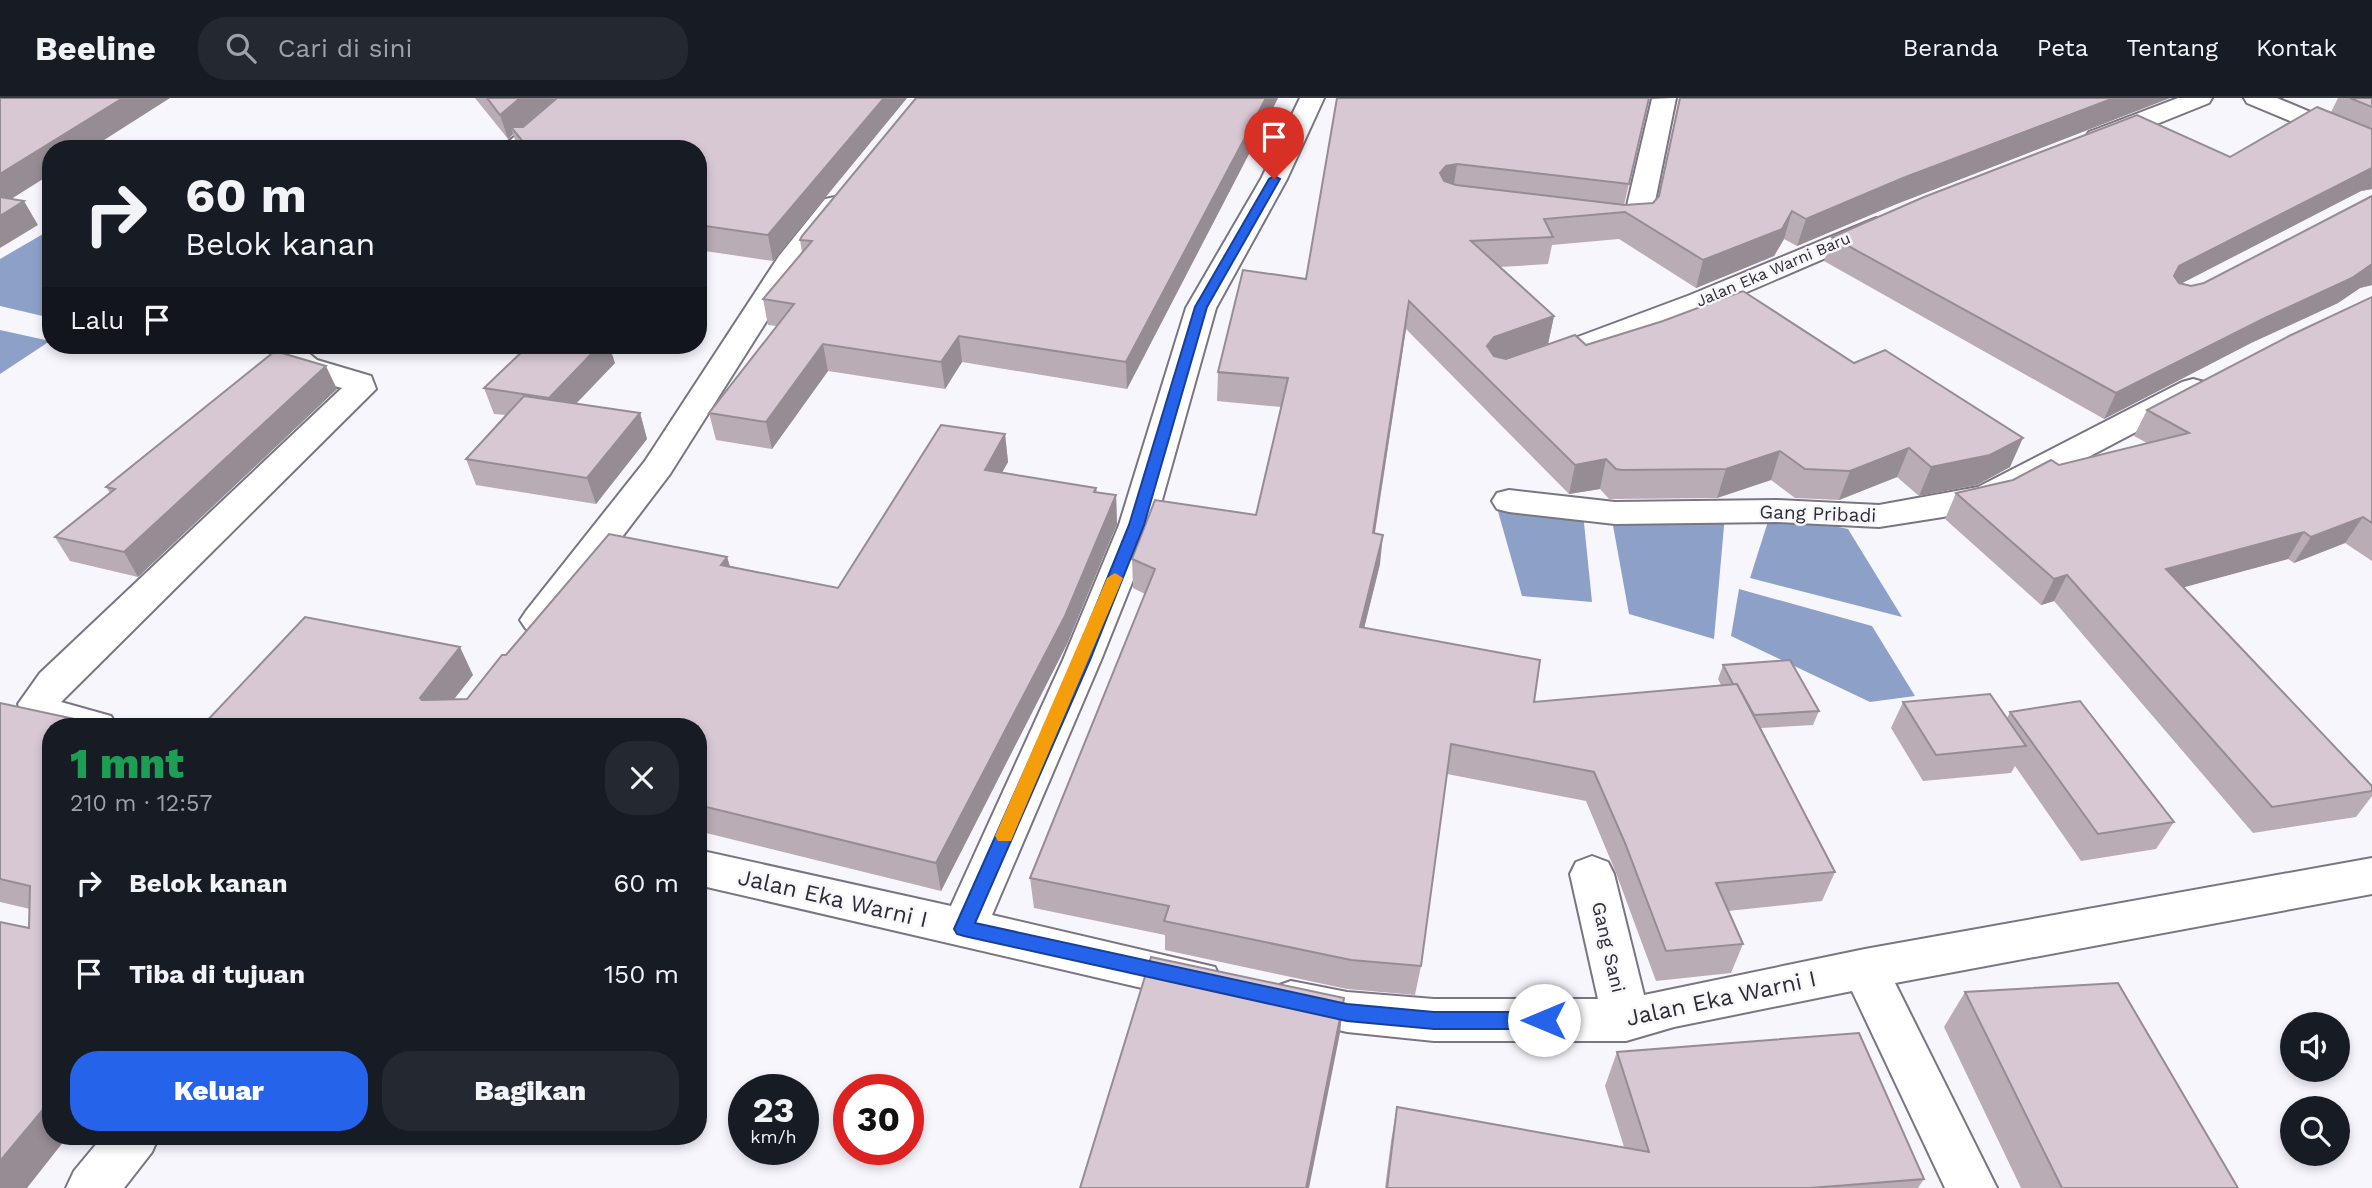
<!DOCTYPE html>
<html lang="id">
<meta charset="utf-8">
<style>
:root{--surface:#171b24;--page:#242831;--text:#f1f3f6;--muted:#9ea1a6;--line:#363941;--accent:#2563eb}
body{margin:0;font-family:"Work Sans",sans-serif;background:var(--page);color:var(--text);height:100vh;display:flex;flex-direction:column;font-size:26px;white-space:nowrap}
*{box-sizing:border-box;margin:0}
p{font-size:23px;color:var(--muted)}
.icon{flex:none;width:38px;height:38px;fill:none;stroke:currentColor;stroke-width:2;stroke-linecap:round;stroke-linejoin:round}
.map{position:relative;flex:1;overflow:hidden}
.sheet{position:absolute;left:42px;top:620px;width:665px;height:427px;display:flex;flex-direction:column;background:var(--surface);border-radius:28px;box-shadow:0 4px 10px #0003}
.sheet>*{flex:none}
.hud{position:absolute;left:42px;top:42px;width:665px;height:214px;border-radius:28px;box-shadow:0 4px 10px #0003;background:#171b24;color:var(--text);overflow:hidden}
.controls{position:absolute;left:2280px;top:914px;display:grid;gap:14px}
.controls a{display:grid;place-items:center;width:70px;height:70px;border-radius:50%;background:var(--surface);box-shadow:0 4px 10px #0003;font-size:35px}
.speed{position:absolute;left:728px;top:976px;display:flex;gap:14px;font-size:35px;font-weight:700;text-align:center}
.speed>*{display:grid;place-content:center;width:91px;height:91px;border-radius:50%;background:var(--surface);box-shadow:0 4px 10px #0003;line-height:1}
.speed small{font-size:18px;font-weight:400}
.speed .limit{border:10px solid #d22;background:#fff;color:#111}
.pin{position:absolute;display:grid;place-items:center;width:60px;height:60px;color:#fff;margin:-72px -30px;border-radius:50% 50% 50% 0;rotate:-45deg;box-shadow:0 0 7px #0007}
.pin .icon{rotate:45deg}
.me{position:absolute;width:77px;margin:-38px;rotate:270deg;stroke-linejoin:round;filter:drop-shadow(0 0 5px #0008)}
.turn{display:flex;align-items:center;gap:24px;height:147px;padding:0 28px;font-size:32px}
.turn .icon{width:91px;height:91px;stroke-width:2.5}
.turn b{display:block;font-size:49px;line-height:60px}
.then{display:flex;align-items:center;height:66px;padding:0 28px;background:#0003;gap:14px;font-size:26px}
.round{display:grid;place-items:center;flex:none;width:74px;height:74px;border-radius:28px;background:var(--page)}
.summary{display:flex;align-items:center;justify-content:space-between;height:119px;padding:0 28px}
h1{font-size:42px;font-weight:800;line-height:52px;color:#1e9e55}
.action{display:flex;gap:14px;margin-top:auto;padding:14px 28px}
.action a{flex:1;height:80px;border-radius:28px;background:var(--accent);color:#fff;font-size:28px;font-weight:800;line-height:80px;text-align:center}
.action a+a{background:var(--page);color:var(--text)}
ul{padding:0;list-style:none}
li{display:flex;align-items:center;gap:21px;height:91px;padding:0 28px}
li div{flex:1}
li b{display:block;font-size:26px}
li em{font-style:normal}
header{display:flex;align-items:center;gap:42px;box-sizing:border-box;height:98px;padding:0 35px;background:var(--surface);border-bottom:2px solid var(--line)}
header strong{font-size:33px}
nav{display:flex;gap:38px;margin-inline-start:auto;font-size:24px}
.search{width:490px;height:63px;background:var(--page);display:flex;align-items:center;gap:18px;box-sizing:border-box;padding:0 24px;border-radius:28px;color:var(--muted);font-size:26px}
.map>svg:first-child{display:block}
.water{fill:#8da1c8}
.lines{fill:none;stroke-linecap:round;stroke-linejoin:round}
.minor-casing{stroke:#7a7583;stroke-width:4}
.minor{fill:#fff;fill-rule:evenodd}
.wall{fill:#b9acb5}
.shaded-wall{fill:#968c94}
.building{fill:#d7c8d3;stroke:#968c94;stroke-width:2}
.route{fill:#2563eb;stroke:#184099;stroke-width:2}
.slow{fill:#f59e0b}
.labels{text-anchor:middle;stroke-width:5;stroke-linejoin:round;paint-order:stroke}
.far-street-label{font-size:16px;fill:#2f2d32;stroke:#f8f6fd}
.street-label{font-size:19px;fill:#2f2d32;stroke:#f8f6fd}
.near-street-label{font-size:23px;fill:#2f2d32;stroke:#f8f6fd}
</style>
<header>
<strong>Beeline</strong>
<div class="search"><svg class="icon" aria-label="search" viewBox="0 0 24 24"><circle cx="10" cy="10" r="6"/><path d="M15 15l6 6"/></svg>Cari di sini</div>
<nav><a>Beranda</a><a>Peta</a><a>Tentang</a><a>Kontak</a></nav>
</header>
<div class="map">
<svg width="2372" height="1090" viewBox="0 0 2372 1090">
<rect width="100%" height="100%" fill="#f8f6fd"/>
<g class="water">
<path d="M43,136L51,138V220L0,208V161Z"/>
<path d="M0,232L50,243L0,276Z"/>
<path d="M1497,410L1583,415L1592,504L1522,498Z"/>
<path d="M1771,414L1848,431L1902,519L1750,480Z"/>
<path d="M1725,417L1714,541L1629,516L1612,422Z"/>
<path d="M1739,491L1872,528L1915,598L1870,604L1731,538Z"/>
</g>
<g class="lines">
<defs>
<g id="minor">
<path d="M560,0H587L529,51H500Z"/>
<path d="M1300,0H1324L1287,81L1216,210L1155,427L1101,562L992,817L1215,869L1221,883L1215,897L1198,903L698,787V752L951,808L1063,562L1119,427L1186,210L1261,81Z"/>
<path d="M1676,0L1651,123L1647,129L1629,133L1594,129L1590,123L1594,117L1604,115L1625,116L1652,1Z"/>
<path d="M2178,0H2212L2209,5L2107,46L2098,48L2089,46L2085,40L2089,34Z"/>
<path d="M2244,0H2277L2372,40V57L2247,5Z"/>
<path d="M835,99L845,101L849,107L805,162L670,376L552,531L539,535L526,531L520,522L526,513L645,363L779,158L825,101Z"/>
<path d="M1876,120L1886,122L1890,128L1886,134L1712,209L1554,270L1543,272L1532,270L1527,263L1532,256L1690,197Z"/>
<path d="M269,247H299L317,262L371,278L376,291L61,604L111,618L117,628L51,630L24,622L18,606L40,575L342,290C312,282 283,278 269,247Z"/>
<path d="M2193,281L2204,284L2209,291L2204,298L2001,405L1943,419L1879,429L1776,424L1615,426L1509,414L1497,411L1492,403L1497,395L1509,392L1615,404L1776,402L1879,407L1978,389L2182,284Z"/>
<path d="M1592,758L1608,764L1614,776L1644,897L1865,851L2372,760V796L1895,885L1997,1090H1945L1852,893L1674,929L1626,943H1434L1347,934L1274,917L1267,903L1274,889L1291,883L1347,894L1434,901H1598L1570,776L1576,764Z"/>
<path d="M103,1038H159L152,1054L124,1090H66L74,1073Z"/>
</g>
</defs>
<use href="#minor" class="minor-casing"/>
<use href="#minor" class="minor"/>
</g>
<g class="wall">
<path d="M475,0H556L522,29L907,0L773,163L698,152V51H518L513,36L508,41Z"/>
<path d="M1278,0L1127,291L962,264L945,291L828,273L772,351L716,342L709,315L777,228L768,227L763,201L802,154L800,142Z"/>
<path d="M1337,0H1649L1624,107L1653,105L1659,99L1680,0H2170L1894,107L1797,148L1784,141L1774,158L1696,190L1619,141L1552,147L1548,166L1500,169L1554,218L1548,246L1586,247L2010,369L1977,387L1919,398L1897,379L1839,402L1795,400L1771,382L1717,400L1615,401H1609L1600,391L1569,396L1406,231L1375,435L1380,466L1364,530L1534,604L1721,587L1718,581L1723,567L1819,613L1813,627L1761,630L1835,774L1822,803L1728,813L1743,846L1731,875L1656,883L1616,775L1586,703L1447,676L1421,868L1415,897L1347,891L1165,852V837L1034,810L1030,780L1145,496L1133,490L1132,461L1256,417L1281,309L1217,303L1218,274L1306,181Z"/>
<path d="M2338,0H2372V91L2361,93L2181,185L2191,188L2204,185L2372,98V187L2360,190L2338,205L2251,245L2104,321L1824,163L1832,139L2230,59L2331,14Z"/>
<path d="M2372,199V463L2345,445L2294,465L2288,461L2183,489L2372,688V698L2356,719L2253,735L2054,503L2041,507L1945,421L1956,395L2013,382L2059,367L2147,345L2134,338L2147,312Z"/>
<path d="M615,265L576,306L640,315L647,341L596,406L476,387L466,361L505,317L494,316L484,290Z"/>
<path d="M337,291L138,479L70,463L55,439L110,395L106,389Z"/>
<path d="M1005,336L1008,364L1002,374L1096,390L1097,394L1116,397L1117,426L1067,546L941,793L698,733V628H202L473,577L454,601H467L506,557L727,459L730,468L838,490Z"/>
<path d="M1903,604L2007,620L2010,614L2174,724L2156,751L2081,763L2015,668L2011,675L1923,683L1891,630Z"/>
<path d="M0,605L107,628L29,830L30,811L0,804Z"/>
<path d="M1965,894L2238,1090H2021L1944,929Z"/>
<path d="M1617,954L1924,1081L1918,1090H1385L1391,1043L1397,1009L1624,1049L1605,988Z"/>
</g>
<g class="shaded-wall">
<path d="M123,0H170L90,51H51V76L0,108V76Z"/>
<path d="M520,0H556L515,35L511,29L513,36L508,41L500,17Z"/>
<path d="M884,0H907L773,163L768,137Z"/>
<path d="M1266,0H1278L1127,291L1126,264Z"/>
<path d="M2114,0H2170L1894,107L1797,148L1806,121L1903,80Z"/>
<path d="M1457,66L1453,92L1442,94L1440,75L1446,68Z"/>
<path d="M2372,70V91L2361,93L2167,193L2179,168Z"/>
<path d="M24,103L38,127L0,150V118Z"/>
<path d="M1792,113L1784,141L1774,158L1696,190L1703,162Z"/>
<path d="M2372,166V187L2360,190L2338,205L2251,245L2104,321L2116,295L2265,220Z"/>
<path d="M1409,203L1406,231L1370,465L1373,435Z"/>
<path d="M1554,218L1548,246L1489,268L1482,277L1487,248L1494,239Z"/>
<path d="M959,238L962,264L945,291L941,264Z"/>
<path d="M823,246L828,273L772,351L766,324Z"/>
<path d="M600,247H609L615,265L557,325L549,300Z"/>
<path d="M326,268L337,291L138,479L124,454Z"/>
<path d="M640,315L647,341L596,406L587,380Z"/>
<path d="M1005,336L1008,364L988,400L985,372Z"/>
<path d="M2023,340L2010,369L1977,387L1919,398L1931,369Z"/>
<path d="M1909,350L1897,379L1839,402L1850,373Z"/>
<path d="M1780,353L1771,382L1717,400L1726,371Z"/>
<path d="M1606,361L1600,391L1569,396L1575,367Z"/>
<path d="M1116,397L1117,426L1067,546L941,793L936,765Z"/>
<path d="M2363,419L2345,445L2294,465L2311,439Z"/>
<path d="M2304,434L2288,461L2152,498L2166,471Z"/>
<path d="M1383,437L1380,466L1357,559L1360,529Z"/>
<path d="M727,459L735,488L721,467Z"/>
<path d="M2067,477L2054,503L2041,507L2054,481Z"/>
<path d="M460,549L473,577L433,628L420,600Z"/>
<path d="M1344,900L1340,935L1309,1090H1306Z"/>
<path d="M51,1002V1038H68L27,1090H0V1063Z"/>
</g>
<g class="building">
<path d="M0,0H123L0,76Z"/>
<path d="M487,0H520L500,17Z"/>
<path d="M557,0H884L768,137L698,127V51H534L528,50L511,29H523Z"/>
<path d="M916,0H1266L1126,264L959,238L941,264L823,246L766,324L709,315L794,206L763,201L812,143L800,142L802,138Z"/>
<path d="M1337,0H1649L1629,86L1457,66L1446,68L1440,75L1444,83L1456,87L1625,107L1653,105L1659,98L1680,0H2114L1903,80L1806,121L1792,113L1782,131L1703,162L1625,114L1544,121L1553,139L1471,143L1554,218L1494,239L1487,248L1494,258L1506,261L1575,237L1586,247L1663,223L1743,193L1854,265L1885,252L2023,340L1990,357L1931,369L1909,350L1850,373L1805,371L1780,353L1726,371L1622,372L1616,371L1606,361L1575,367L1409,203L1373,435L1383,437L1360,529L1540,562L1534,604L1737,586L1835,774L1716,785L1743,846L1666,853L1625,745L1594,674L1451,646L1421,868L1351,862L1164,823L1169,808L1030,780L1155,471L1132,461L1155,402L1256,417L1288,280L1218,274L1243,172L1306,181Z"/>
<path d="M2350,0H2372V9Z"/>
<path d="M2317,9L2372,31V70L2179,168L2174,178L2179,185L2191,188L2204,185L2372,98V166L2352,180L2265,220L2116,295L1832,139L1924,99L2137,17L2230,59Z"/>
<path d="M0,99L24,103L0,118Z"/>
<path d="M2372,199V425L2363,419L2311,439L2304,434L2166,471L2372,688V693L2272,709L2067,477L2054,481L1956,395L2013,382L2051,362L2059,367L2189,335L2147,312L2289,238Z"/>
<path d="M529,247H600L549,300L484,290Z"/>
<path d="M275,253L326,268L124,454L55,439L115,391L106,389Z"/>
<path d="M524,298L640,315L587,380L466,361Z"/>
<path d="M941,327L1005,336L985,372L1096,390L1094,394L1116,397L1065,518L936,765L698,707V628H202L305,519L460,549L420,600L422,602L467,601L502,557H506L609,436L727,459L721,467L838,490Z"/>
<path d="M1790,562L1819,613L1754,617L1737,586H1733L1723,567Z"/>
<path d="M1990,596L2026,648L1936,657L1903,604Z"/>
<path d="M2080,603L2174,724L2098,736L2010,614Z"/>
<path d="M0,605L107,628H51V1002L0,1063V824L29,830L30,788L0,781Z"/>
<path d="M1151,859L1344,900L1306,1090H1080Z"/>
<path d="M2118,885L2238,1090H2062L1965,894Z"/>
<path d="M1859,935L1924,1081L1810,1090H1387L1397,1009L1649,1054L1617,954Z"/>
</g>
<path class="route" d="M1274,78L1280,81L1207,209L1144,427L1090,562L975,825L1347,906L1434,914H1544L1550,916L1553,922L1550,928L1544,931H1434L1347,923L964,838L957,836L954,831L1074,562L1129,427L1195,209L1269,81Z"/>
<path class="slow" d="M1115,475L1123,480L1013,738L1011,743H998L995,738L1107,480Z"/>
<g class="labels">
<g class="far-street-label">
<text transform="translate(1773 171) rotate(-23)" y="6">Jalan Eka Warni Baru</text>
</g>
<g class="street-label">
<text transform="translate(1818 415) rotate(2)" y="7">Gang Pribadi</text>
<text transform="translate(1609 849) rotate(77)" y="7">Gang Sani</text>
</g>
<g class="near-street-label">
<text transform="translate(833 800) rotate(13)" y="8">Jalan Eka Warni I</text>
<text transform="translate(1721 900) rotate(-12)" y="8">Jalan Eka Warni I</text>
</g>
</g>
</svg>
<div class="controls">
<a><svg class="icon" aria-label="sound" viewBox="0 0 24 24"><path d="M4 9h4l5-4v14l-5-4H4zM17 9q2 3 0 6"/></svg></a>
<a><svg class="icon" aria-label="search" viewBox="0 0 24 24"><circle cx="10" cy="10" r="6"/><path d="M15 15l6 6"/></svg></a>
</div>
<div class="speed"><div>23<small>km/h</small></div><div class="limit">30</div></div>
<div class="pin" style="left:1274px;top:81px;background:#d93025"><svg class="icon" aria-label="arrive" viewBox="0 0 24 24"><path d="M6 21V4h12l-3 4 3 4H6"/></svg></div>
<svg class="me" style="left:1544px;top:922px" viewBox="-20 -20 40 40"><circle r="19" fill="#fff"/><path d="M0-13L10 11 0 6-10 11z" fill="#2563eb"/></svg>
<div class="hud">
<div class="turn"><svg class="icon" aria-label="right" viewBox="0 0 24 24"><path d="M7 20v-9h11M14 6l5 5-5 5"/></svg><div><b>60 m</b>Belok kanan</div></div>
<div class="then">Lalu<svg class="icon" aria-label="arrive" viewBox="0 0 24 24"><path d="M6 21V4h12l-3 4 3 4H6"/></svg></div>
</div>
<section class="sheet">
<div class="summary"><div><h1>1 mnt</h1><p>210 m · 12:57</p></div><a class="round"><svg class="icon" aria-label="close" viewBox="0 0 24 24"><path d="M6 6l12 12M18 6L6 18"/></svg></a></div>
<ul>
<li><svg class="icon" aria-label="right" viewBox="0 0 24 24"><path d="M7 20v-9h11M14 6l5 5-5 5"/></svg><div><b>Belok kanan</b></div><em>60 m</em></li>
<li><svg class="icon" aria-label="arrive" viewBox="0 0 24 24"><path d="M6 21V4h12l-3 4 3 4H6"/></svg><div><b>Tiba di tujuan</b></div><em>150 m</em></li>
</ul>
<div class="action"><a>Keluar</a><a>Bagikan</a></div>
</section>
</div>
